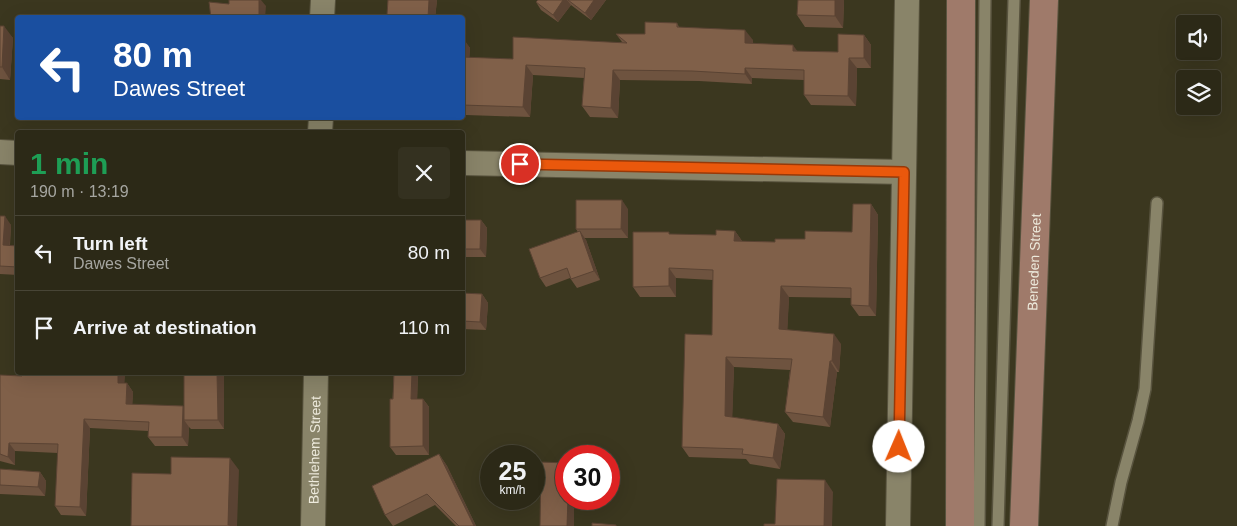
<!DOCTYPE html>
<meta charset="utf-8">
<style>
:root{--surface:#2c2917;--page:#343120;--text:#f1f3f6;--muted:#a6a6a1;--line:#484536}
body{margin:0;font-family:Helvetica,sans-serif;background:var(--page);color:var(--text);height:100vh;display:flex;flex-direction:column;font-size:19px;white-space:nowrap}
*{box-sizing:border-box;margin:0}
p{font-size:16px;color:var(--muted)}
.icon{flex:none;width:28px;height:28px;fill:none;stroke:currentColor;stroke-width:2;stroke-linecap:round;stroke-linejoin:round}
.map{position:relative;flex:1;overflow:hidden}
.side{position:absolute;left:15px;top:130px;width:450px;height:245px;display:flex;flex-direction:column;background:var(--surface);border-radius:5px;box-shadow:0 5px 20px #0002,0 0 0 1px var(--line)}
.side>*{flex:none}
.guide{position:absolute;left:15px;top:15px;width:450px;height:105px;border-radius:5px;box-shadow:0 5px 20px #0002,0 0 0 1px var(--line);background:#1a4fa0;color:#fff;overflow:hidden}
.fabs{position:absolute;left:1176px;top:15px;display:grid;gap:10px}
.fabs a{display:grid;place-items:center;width:45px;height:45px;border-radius:5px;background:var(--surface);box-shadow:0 5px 20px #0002,0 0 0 1px var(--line);font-size:25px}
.speed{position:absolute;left:480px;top:445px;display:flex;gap:10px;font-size:25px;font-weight:700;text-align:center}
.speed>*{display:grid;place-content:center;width:65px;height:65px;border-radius:50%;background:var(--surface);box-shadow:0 5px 20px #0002,0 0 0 1px var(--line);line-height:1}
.speed small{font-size:12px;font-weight:400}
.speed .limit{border:8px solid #d22;background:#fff;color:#111}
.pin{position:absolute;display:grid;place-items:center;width:42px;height:42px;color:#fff;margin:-21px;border:2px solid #fff;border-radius:50%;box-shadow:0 1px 5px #0007}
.me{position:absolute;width:55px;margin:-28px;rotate:1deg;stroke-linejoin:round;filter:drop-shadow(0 0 4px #0008)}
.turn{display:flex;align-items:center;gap:18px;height:105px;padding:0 15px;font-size:22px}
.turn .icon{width:65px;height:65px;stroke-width:2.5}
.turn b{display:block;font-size:35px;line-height:42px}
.round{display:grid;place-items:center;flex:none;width:52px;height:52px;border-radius:5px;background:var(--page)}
.head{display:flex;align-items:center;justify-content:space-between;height:85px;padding:0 15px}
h1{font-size:30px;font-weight:700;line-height:38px;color:#1e9e55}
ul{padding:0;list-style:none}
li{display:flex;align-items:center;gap:15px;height:75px;padding:0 15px;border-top:1px solid var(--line)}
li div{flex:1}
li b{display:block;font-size:19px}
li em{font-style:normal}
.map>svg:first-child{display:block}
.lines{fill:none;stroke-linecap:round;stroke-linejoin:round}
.lane-casing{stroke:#58533e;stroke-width:14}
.street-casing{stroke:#58533e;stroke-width:26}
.secondary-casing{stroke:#58533e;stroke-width:30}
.lane{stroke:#898469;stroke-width:11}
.street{stroke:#898469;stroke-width:24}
.secondary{stroke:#9f7a6a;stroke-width:28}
.wall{fill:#6e533f}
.shaded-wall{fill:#5a4333}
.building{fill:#806049;stroke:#5a4333}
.route-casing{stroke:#983908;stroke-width:12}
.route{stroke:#ea580c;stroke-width:9}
.labels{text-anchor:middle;stroke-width:4;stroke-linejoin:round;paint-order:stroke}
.street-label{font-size:14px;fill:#edeadc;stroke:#312d15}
</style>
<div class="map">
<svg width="1237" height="526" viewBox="0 0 1237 526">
<rect width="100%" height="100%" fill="#3b371f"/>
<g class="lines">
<defs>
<g id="lane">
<path d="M979,526L985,0"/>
<path d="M998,526L1014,0"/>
<path d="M1112,526L1121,482L1138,421L1145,389L1157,203"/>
</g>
<g id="street">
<path d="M322,18L323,0"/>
<path d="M320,132L321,118"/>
<path d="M0,152L18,153"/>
<path d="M462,163L904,172"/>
<path id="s1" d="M313,526L316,372"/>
<path d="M898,526L907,0"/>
</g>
<g id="secondary">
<path d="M960,526L961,0"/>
<path id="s2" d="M1024,526L1044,0"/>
</g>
</defs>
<use href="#lane" class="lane-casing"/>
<use href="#street" class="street-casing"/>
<use href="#secondary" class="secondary-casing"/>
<use href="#lane" class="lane"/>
<use href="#street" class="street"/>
<use href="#secondary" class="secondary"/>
</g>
<g class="wall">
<path d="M388,0H437L435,18H389L387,15Z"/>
<path d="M538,0H606L591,20L571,5L558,22L541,10L536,2Z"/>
<path d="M844,0L843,28L805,27L797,15Z"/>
<path d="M677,23L679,27L753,40V43L798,51L838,52L864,35L871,45V68H857L856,106L811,105L804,95V80L752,78V84L699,81L620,80L618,118L590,117L582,106L584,78L533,75L530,117L466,115L465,118H455H462V38L470,48L469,58L513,59L622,42L616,34H645Z"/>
<path d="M0,26L13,38L10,80L0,79Z"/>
<path d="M871,204L878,215L876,316H859L851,305V298L789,297L787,330L841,344L839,372H837L830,427L793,422L785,412L790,370L734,367L732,417L778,424L785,434L780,469L750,464L746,459L689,457L682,447L712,335L713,280L676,278V297H640L633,287L671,234L716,235L735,231L742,241L775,242L805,239L852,232Z"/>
<path d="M628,209V238H584L586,240L600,280L577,288L570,278L546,287L540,278L578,232L576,229Z"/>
<path d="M0,216L11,225L10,245L18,246V275L0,274Z"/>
<path d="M462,220H481L487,228L486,257H462Z"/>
<path d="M462,293L482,294L488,303L486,330L462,329Z"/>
<path d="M125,372L124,383H127L133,392L132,405L183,406L184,408V372H221L224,377V429H191L189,427L188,446H155L148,437V431L90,428L86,516L61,515L55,506L58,453L15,451V465L0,461V375L22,376Z"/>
<path d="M394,372H418L417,399H423L429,407V455H396L390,447Z"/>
<path d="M439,454L447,466L476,526H456L435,505L393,526L385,515Z"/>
<path d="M0,469L40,472L46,481L45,496L0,494Z"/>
</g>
<g class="shaded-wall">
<path d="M259,0H261L266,6L265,18H259Z"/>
<path d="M429,0H437L435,18H428Z"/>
<path d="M563,0H567L571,5L558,22L553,15Z"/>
<path d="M594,0H606L591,20L585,13Z"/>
<path d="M835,0H844L843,28L835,16Z"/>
<path d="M4,26L13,38L10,80L2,67Z"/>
<path d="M745,30L753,40L752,53L745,43Z"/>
<path d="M864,35L871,45V68L864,58Z"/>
<path d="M463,38L470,48L469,67L462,59Z"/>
<path d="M793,45L800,55L793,51Z"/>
<path d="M849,58L857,68L856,106L848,96Z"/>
<path d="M526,65L533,75L530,117L523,107Z"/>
<path d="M745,68L752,78V84L745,74Z"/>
<path d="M613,70L620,80L618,118L611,108Z"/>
<path d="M462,110L466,115L465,118L462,114Z"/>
<path d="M622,200L628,209V238L621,229Z"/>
<path d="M871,204L878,215L876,316L869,306Z"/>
<path d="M5,216L11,225L9,254L3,245Z"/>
<path d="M481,220L487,228L486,257L480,249Z"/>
<path d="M580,231L586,240L600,280L594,271Z"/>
<path d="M735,231L742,241H734Z"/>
<path d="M669,268L676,278V297L669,286Z"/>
<path d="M781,286L789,297L787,340L779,329Z"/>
<path d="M482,294L488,303L486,330L480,322Z"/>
<path d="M834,334L841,344L839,372L832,361Z"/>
<path d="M726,357L734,367L732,427L725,416Z"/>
<path d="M830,361L837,372L830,427L823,417Z"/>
<path d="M118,372H125L124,391L118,383Z"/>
<path d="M217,372H221L224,377V429L218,420Z"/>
<path d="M412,372H418L417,407L411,399Z"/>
<path d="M127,383L133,392L132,413L126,404Z"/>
<path d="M423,399L429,407V455L423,446Z"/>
<path d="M183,406L189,414L184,420L189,427L188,446L182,437Z"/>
<path d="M84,419L90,428L86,516L80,507Z"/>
<path d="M778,424L785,434L780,469L773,458Z"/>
<path d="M9,443L15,451V465L8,457Z"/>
<path d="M439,454L447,466L476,526H474Z"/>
<path d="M230,458L239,470L237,526H229L228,525Z"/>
<path d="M40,472L46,481L45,496L38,487Z"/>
<path d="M825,480L833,492L832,526H824Z"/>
<path d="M568,499H574V526H567Z"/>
</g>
<g class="building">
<path d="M229,0H259V18H211L209,2L229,4Z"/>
<path d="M388,0H429L428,18H394V15H387Z"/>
<path d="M538,0H563L553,15L536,2Z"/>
<path d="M568,0H594L585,13Z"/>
<path d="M798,0H835V16L797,15Z"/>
<path d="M645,22L677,23V27L745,30V43L793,45V51L838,52V34L864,35V58H849L848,96L804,95V70L745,68V74L692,71L613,70L611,108L582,106L585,68L526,65L523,107L462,105V57L513,59V37L627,43L616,34H645Z"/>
<path d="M0,26H4L2,67H0Z"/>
<path d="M576,200H622L621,229H576Z"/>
<path d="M853,204H871L869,306L851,305V288L781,286L779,329L834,334L832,361H830L823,417L785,412L792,359L726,357L725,416L778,424L773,458L742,454L743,449L682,447L685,334L712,335L713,270L669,268V286L633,287V232H669V234L716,235V230L735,231L734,241L775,242V239H805V231L852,232Z"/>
<path d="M0,216H5L3,245L18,246V267L0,266Z"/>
<path d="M462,220H481L480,249H462Z"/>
<path d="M580,231L594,271L571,279L567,268L540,278L529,249Z"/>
<path d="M462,293L482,294L480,322L462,321Z"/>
<path d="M22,372H118V383H127L126,404L183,406L182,437H148L149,422L84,419L80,507L55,506L58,444L9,443L8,457L0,454V375L22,376Z"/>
<path d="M184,372H217L218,420H184Z"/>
<path d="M394,372H412L411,399H423V446L390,447V399H393Z"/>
<path d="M439,454L474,526H459L427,494L385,515L372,486Z"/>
<path d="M171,457L230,458L228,525H230V526H131L132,473L171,474Z"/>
<path d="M541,462L566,463V499H568L567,526H540Z"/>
<path d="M0,469L40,472L38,487L0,485Z"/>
<path d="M777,479L825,480L824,526H764V524H775Z"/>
<path d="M592,523L616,525V526H592Z"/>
</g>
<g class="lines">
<defs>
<path id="route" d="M520,164L904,172L899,447"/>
</defs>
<use href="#route" class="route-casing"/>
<use href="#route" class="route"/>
</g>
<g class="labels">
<g class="street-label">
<text dy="5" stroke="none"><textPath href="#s2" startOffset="264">Beneden Street</textPath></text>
<text dy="5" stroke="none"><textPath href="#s1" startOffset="76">Bethlehem Street</textPath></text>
</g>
</g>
</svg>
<div class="fabs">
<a><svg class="icon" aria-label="sound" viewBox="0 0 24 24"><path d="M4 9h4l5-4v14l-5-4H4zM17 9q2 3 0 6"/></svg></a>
<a><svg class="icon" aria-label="layers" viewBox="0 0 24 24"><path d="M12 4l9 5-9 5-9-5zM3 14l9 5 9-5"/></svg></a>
</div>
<div class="speed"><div>25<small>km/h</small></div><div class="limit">30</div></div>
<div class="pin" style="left:520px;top:164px;background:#d93025"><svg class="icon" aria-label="arrive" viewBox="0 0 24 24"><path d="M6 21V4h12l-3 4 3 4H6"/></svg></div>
<svg class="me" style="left:899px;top:447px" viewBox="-20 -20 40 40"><circle r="19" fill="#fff"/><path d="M0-13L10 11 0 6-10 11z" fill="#ea580c"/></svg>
<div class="guide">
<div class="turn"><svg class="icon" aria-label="left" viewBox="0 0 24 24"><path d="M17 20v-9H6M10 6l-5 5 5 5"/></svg><div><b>80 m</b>Dawes Street</div></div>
</div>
<section class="side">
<div class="head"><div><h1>1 min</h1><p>190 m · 13:19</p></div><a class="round"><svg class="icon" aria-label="close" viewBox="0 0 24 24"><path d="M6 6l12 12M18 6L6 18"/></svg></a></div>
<ul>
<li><svg class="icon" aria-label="left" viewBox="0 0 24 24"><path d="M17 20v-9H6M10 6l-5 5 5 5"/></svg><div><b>Turn left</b><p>Dawes Street</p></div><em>80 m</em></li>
<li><svg class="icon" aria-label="arrive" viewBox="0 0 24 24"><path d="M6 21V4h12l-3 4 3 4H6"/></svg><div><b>Arrive at destination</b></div><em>110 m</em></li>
</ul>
</section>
</div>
